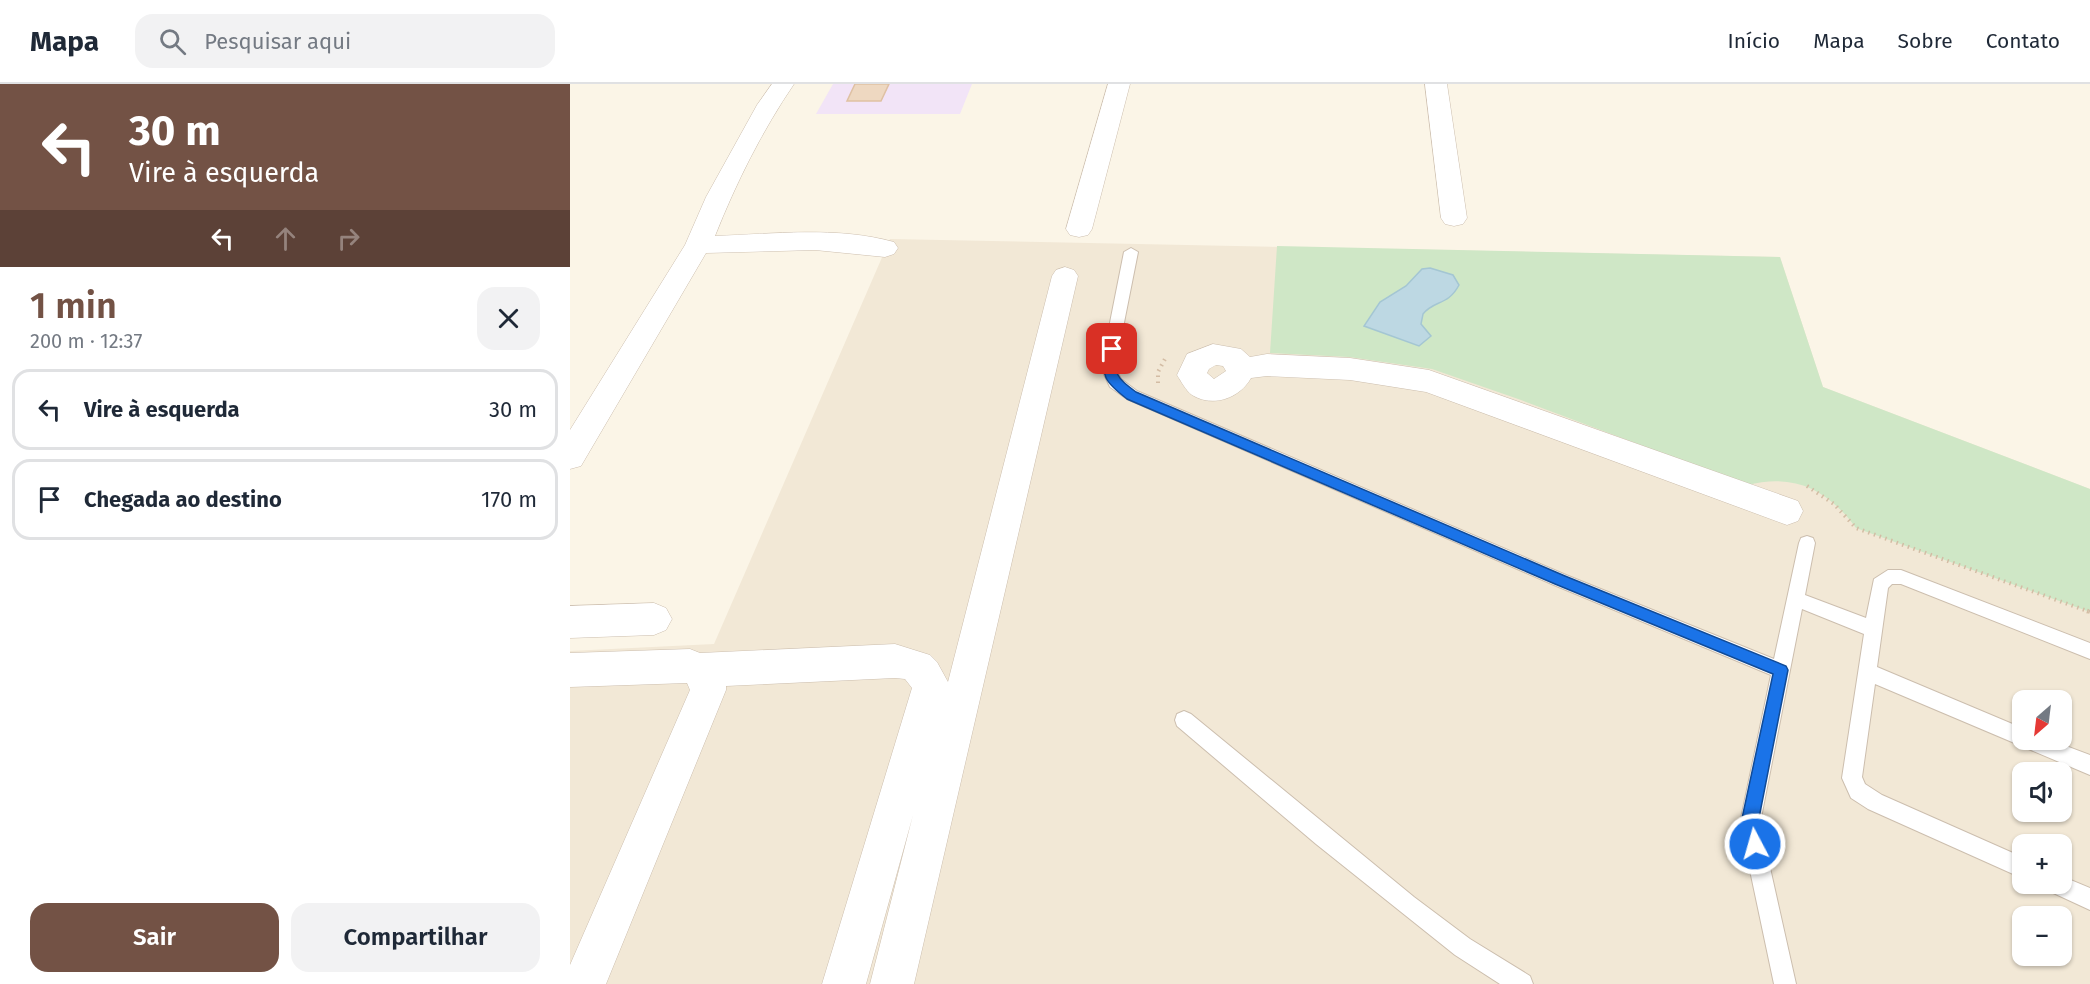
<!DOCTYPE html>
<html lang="pt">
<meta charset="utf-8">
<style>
:root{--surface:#fff;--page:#f2f2f3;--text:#1f2937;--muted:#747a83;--line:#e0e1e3;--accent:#735245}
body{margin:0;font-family:"Fira Sans",sans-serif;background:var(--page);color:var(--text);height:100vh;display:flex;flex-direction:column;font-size:22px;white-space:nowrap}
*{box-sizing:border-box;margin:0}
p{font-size:20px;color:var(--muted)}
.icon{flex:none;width:33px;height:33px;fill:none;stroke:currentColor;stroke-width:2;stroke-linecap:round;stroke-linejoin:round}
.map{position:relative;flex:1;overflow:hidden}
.drawer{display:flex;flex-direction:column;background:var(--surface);width:570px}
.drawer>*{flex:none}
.guide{background:#735245;color:#fff;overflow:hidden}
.needle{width:39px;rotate:208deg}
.fabs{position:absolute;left:1442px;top:606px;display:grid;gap:12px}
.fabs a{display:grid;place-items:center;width:60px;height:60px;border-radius:12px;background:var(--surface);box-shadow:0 2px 4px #0004;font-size:30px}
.pin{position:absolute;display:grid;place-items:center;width:51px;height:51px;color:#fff;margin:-26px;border-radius:12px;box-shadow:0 3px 9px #0006}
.me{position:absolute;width:66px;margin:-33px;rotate:354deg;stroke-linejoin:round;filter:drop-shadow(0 0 4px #0008)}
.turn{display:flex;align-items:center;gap:21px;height:126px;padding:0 30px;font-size:27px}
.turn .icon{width:78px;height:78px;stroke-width:2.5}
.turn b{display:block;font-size:42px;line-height:51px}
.lanes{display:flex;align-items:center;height:57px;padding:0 30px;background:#0003;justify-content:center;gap:30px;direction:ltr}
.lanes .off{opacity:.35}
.round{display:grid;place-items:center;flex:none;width:63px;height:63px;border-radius:18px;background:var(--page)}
.headline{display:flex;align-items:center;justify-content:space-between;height:102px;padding:0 30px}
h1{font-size:36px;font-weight:600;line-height:45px;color:var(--accent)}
.button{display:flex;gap:12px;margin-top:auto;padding:12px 30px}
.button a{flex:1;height:69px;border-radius:18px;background:var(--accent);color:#fff;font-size:24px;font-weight:600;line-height:69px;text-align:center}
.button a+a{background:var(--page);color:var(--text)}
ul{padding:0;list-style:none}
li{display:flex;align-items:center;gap:18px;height:81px;margin:0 12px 9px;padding:0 18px;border:3px solid var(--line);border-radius:18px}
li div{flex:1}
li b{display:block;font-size:22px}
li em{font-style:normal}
header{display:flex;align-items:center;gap:36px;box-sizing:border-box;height:84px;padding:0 30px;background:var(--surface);border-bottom:2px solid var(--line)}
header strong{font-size:28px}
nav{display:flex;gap:33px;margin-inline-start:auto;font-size:21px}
.search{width:420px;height:54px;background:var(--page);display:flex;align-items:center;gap:15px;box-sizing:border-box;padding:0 21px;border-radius:18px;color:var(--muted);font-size:22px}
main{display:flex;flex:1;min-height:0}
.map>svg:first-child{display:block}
.residential{fill:#f2e8d6;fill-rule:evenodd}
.education{fill:#f2e4f7}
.green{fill:#cfe7c6}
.water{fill:#bdd8e3;stroke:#a4c6d3;stroke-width:1.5}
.building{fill:#eed8c1;stroke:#dfc1a3;stroke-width:1.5}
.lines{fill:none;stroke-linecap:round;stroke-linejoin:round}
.service-casing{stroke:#ccbeae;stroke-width:2}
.minor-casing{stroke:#ccbeae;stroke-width:1}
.path-far1{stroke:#d3bca4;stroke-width:4;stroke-dasharray:1.5 4.5;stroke-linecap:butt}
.path{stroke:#d3bca4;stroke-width:4.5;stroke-dasharray:1.5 5;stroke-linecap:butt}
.service{fill:#fff;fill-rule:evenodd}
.minor{fill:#fff;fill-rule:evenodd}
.route{fill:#1a73e8;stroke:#114b97;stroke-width:1.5}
</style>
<header>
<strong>Mapa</strong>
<div class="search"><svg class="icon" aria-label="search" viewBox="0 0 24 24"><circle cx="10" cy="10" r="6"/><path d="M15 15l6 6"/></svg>Pesquisar aqui</div>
<nav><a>Início</a><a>Mapa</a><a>Sobre</a><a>Contato</a></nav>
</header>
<main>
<section class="drawer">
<div class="guide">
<div class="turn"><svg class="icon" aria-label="left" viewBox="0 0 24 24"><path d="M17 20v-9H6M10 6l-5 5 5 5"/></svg><div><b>30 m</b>Vire à esquerda</div></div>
<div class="lanes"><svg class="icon" aria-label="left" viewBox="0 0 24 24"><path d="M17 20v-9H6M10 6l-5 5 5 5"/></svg><svg class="icon off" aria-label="ahead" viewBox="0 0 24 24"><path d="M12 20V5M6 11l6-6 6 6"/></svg><svg class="icon off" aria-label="right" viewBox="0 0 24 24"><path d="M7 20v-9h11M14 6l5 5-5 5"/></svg></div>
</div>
<div class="headline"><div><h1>1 min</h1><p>200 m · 12:37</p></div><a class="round"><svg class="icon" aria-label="close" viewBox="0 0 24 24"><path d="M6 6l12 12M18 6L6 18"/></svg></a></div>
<ul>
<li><svg class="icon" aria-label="left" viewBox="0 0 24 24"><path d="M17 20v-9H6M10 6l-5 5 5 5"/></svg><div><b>Vire à esquerda</b></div><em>30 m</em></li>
<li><svg class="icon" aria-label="arrive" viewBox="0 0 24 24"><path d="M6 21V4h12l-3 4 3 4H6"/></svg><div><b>Chegada ao destino</b></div><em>170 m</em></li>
</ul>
<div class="button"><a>Sair</a><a>Compartilhar</a></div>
</section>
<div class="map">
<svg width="1520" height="900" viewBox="0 0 1520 900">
<rect width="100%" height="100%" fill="#fbf5e7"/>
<path class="residential" d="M320,155L1210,173L1253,303L1520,405V900H0V567L144,560ZM1452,616H1491V656H1452ZM1452,688H1491V728H1452ZM1452,760H1491V800H1452ZM1452,832H1491V872H1452Z"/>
<path class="education" d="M263,0H402L390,30H246Z"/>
<path class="green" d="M707,162L1210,173L1253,303L1520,405V528L1286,444C1258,406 1225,389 1177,401L951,316L862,285L779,273L700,269Z"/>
<path class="water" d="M860,184L883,191L889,201C878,222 864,216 853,230L851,240L861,252L849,262L794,242L810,218L836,202L852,185Z"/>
<path class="building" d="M285,0H319L311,17H277Z"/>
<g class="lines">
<defs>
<g id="service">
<path d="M561,164L568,168L545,284L551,295L567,307L996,491L1204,575L1229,459L1231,454L1237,452L1243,454L1245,459L1235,511L1296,534L1304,495L1318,486H1331L1520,559V575L1331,500H1322L1318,504L1307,583L1452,644V656H1480L1520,671V691L1305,600L1292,693L1295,700L1312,711L1452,773V794L1298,725L1281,714L1272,694L1294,550L1232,525L1190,739L1226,900H1204L1170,739L1201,591L984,501L557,315L540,303L531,284L554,168Z"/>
<path d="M614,627L621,630L844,813L900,855L960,892L963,900H930L885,871L746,760L607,642L605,636L607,630Z"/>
<path d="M1491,792L1520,804V826L1479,807L1476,800H1491Z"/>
</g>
<g id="minor">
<path d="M202,0H224C192,47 166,99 145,152C204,150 266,142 324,158L328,164L324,170L315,173L245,166L136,169L11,382L0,385V346L115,161L136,113L187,21Z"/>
<path d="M538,0H560L522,145L518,151L509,153L500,151L496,145Z"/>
<path d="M855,0H877L897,134L893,140L884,142L875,140L871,134Z"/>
<path d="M495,183L504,186L508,192L344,900H300L343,731L296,900H252L342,604L335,595L325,594L156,602V606L36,900H0V881L120,606L117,599L0,603V569L120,565L130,569L325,560L360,571L367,578L378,598L482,192L486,186Z"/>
<path d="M643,260L671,265L680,273L697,270L780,274L859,286L1228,417L1233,427L1228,437L1217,441L856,308L780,296L697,292L681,294C670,314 643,324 622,311C616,307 611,297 607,291L617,270ZM646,281L653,282L656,287L644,295L637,289L639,285Z"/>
<path d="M84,519L96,524L102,535L96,546L84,551L0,554V522Z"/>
</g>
</defs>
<use href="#service" class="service-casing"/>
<use href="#minor" class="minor-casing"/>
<g class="path-far1">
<path d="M588,299V288L596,273"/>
<path d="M1237,402L1264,420L1286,444L1520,528"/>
</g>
<path class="path" d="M1517,527L1520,528"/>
<use href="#service" class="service"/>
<use href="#minor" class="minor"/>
</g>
<path class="route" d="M542,260L548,265C543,290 546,293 566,308L995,492L1216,582L1218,586L1188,739L1193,760L1191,766L1185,768L1179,766L1171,739L1203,590L985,500L557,315C535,298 530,292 536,265Z"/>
</svg>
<div class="fabs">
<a><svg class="needle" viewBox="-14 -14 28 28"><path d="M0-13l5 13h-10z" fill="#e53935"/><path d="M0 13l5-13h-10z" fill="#747a83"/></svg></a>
<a><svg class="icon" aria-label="sound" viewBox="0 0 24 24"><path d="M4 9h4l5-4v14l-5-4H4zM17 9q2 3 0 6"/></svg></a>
<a>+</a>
<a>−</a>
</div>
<div class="pin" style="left:542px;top:265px;background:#d93025"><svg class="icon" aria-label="arrive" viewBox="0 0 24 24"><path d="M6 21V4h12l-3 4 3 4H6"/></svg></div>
<svg class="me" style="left:1185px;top:760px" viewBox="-20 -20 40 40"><circle r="17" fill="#1a73e8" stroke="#fff" stroke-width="3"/><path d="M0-11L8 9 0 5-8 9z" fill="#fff"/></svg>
</div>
</main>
